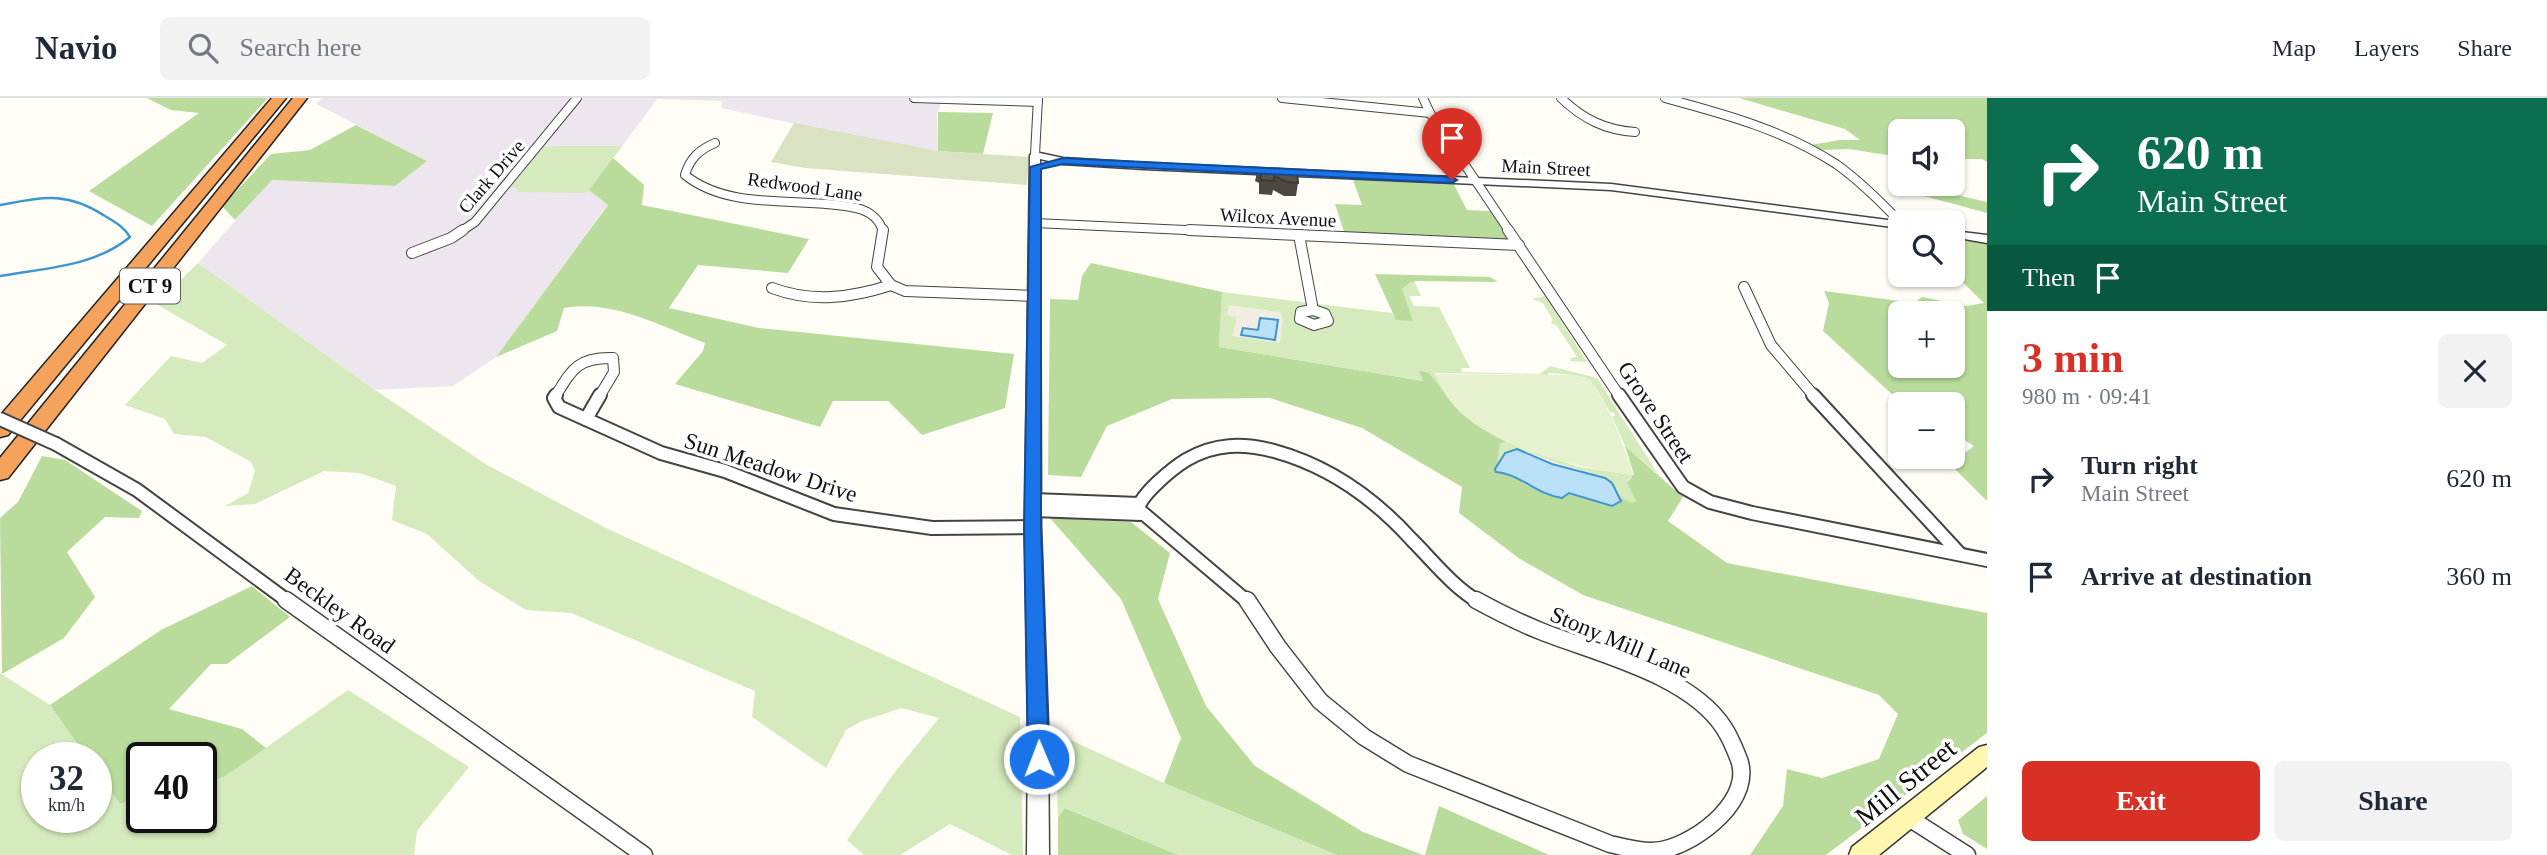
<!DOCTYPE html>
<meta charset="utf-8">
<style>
:root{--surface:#fff;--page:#f2f2f3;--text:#1f2937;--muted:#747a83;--line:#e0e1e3;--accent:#d93025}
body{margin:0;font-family:"Times New Roman",serif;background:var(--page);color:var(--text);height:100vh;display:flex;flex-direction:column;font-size:26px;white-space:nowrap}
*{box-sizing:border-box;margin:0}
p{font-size:23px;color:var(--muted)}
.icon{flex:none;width:38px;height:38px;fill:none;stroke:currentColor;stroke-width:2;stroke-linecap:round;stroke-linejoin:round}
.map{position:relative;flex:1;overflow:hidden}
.panel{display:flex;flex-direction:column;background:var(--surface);width:560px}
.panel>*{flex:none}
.banner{background:#0b6e4f;color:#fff;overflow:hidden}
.fabs{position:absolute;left:1888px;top:21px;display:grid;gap:14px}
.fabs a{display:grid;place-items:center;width:77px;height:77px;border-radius:10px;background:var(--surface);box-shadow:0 2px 5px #0004;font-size:35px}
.speed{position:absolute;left:21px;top:644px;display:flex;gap:14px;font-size:35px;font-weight:700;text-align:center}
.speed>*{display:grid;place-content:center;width:91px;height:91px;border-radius:50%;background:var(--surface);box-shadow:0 2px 5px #0004;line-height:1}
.speed small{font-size:18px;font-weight:400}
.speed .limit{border:4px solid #111;border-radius:10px;background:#fff;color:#111}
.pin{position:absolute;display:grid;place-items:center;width:60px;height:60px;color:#fff;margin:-72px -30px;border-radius:50% 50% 50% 0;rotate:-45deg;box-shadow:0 0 7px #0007}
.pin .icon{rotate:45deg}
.me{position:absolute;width:77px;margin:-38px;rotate:359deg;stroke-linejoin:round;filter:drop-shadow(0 0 5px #0008)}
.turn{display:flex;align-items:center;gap:24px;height:147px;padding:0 35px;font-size:32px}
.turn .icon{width:91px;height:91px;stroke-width:2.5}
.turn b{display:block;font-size:49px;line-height:60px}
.then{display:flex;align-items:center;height:66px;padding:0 35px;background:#0003;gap:14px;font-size:26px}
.round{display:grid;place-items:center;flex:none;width:74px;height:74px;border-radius:10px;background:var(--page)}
.overview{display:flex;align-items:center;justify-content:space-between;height:119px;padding:0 35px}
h1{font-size:42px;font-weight:700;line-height:52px;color:var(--accent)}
.primary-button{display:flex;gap:14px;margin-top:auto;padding:14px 35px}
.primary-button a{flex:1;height:80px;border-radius:10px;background:var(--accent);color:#fff;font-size:28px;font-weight:700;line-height:80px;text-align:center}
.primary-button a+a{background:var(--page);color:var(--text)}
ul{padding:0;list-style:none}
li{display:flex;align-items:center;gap:21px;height:98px;padding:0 35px}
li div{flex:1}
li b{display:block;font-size:26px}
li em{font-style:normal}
header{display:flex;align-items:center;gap:42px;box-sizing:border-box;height:98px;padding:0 35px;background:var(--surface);border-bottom:2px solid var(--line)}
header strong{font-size:33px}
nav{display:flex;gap:38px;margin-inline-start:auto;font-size:24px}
.search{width:490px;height:63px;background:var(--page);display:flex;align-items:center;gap:18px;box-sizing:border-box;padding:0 24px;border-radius:10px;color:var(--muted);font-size:26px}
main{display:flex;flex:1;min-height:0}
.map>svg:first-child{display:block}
.industrial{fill:#eee6ef}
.green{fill:#d5ebbd}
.forest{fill:#b9dc9c;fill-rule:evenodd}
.cemetery{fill:#d9e3c4}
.pitch{fill:#e6f2cf}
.plaza{fill:#f1ede2}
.water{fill:#b9e0f7;stroke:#3f96cf;stroke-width:2}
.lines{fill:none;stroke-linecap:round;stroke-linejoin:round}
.stream{stroke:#3f96cf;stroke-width:2.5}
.minor-far3-casing{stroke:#444;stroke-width:10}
.minor-far2-casing{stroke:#444;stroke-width:12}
.minor-far1-casing{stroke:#444;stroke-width:16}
.minor-casing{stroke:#444;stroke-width:19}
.tertiary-casing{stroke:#444;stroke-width:3}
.secondary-casing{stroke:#333;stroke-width:3}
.motorway-casing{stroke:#222;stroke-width:3}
.minor-far3{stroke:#fff;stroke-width:8}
.minor-far2{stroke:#fff;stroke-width:10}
.minor-far1{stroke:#fff;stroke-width:12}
.minor{stroke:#fff;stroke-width:16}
.tertiary{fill:#fff;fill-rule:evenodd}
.secondary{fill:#fff6b0;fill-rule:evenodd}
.motorway{fill:#f5a25d;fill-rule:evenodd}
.minor-bridge-casing{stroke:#444;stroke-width:16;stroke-linecap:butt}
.minor-bridge{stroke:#fff;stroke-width:12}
.wall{fill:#4d4742}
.building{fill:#5a524d;stroke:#3f3936;stroke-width:2}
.route{fill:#1a73e8;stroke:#114b97;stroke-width:2}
.labels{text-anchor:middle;stroke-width:7;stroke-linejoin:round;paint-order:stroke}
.far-street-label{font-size:19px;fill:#111;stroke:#fff}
.shield{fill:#fff;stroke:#585858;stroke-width:2}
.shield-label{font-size:21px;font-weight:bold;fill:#111}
.street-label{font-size:23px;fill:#111;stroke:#fff}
.near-street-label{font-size:28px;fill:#111;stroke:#fff}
</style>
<header>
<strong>Navio</strong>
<div class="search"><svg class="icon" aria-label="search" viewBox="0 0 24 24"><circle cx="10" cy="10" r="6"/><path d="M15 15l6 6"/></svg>Search here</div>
<nav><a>Map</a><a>Layers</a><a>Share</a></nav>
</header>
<main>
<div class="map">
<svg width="1987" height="757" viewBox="0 0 1987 757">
<rect width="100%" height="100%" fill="#fffdf5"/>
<path class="industrial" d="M322,0H948L942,3L937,16L938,53L861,40L721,10L722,3L657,1L590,92L608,106L496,259L453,288L375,292L198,165L271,82L395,88L427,63L316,6Z"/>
<g class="green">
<path d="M559,48H622L589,92L584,95L517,94L518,91L511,89L544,49Z"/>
<path d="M198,165L375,292L487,367L608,431L1020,619L1023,757H1012L950,726L900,757H864L847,742L895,674L939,620L902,610L862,623L846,632L826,670L752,619L755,593L571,515L526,512L479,483L427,436L392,422L396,388L360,375L324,373L255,406L225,408L248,395L255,373L251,364L206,339L174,336L165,321L125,307L171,258L202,265L227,247L156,206Z"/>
<path d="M1411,184L1415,185L1421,198H1409L1414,208L1439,209L1470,270H1461L1462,274L1540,276L1550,268L1597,280L1658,376L1625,348L1612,318H1615L1614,315L1610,314C1589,279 1596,278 1548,275V277L1435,275L1442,291L1429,275L1420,272L1424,283L1219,249L1222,194L1392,215L1396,222L1402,191Z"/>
<path d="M1545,198L1587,264L1571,263L1570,260L1577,259L1557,228L1551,225L1553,222L1543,205L1532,201Z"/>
<path d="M1506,343L1579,369L1634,377L1628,382L1636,403L1632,406L1620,399L1605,379L1559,366L1522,352L1504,355L1495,371L1500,346Z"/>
<path d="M0,575L50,607L87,660H37V719H96V673L120,706L142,700V719H201V685L224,679L348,592L469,669L417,733L414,757H0Z"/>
<path d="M1055,635L1164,685L1337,757H1178L1066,710L1058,720Z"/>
</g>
<g class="forest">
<path d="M147,0H268L152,128L89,93L199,15L171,12Z"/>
<path d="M1739,0H1987V64L1982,61H1953V33H1900V59L1849,51L1818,52L1810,47L1840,42H1860L1845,31Z"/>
<path d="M938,14L993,15L983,56L938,53Z"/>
<path d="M356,27L427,63L395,88L272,82L235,122L222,108L271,56L310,52Z"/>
<path d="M613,60L644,87L642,107L809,141L788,175L698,167L669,210L759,230L1014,256L1005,310L922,337L888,303H833L820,329L675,286L703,253L705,245C661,228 612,201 564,210L557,233L496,259L608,107L589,92Z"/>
<path d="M1352,79L1452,83L1467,112L1492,113L1509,144L1345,137L1335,106L1362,107Z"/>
<path d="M1904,86H1928L1944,94L1987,104V115L1924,98L1900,96L1890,91L1909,90Z"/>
<path d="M1953,139L1987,145V403L1950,366L1974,348L1953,335V306H1907L1895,299L1823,233L1829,205L1824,193L1914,205L1922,199L1966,208L1984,205L1953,175V165L1957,161L1953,159ZM1900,215H1953V268H1900Z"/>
<path d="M1091,165L1222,194L1219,249L1423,283L1419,272L1429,275L1460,313L1506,343L1500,346L1496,374L1510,375L1528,388L1569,395L1612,408L1620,403V399L1632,405L1636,403L1627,385L1634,376L1625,348L1683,399L1668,423L1727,465L1987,515V635L1826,757H1750L1783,708L1787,671L1822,680L1879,661L1898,616L1879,597L1583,497L1520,461L1459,415L1462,389L1362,330L1270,300L1172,301L1107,328L1081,379L1048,377L1050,201L1078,202L1082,178Z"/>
<path d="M1375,176L1490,179L1498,184L1414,183L1415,185L1411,184L1402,191L1413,223L1396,222Z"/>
<path d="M42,358L65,362L142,413L139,420L105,419L67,454L95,499L64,540L2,576L0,420L18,404Z"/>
<path d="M1050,420L1131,424L1170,455L1158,501L1206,608L1255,668L1363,734L1423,757H1337L1164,685L1181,640L1121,501Z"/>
<path d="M252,488L290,519L227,566H211L169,611L242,631L266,650L224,679L201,685V660H142V700L120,706L96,673V660H87L50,607L161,532Z"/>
<path d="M1987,698V751L1963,736L1958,722Z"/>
<path d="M1439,708L1549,757H1425Z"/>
<path d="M1065,710L1178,757H1058V720Z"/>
</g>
<path class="cemetery" d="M794,25L938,53L1029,59L1027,87L805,70L771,64Z"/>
<path class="pitch" d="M1436,276L1577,277L1591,282L1613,321L1634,377C1573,370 1455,344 1436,276Z"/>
<path class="plaza" d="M1229,207L1280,214L1283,222L1280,245L1232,238L1237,219L1227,217Z"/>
<g class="water">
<path d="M1260,220L1278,222L1275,242L1241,237L1243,230L1258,232Z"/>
<path d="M1517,351L1552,366L1605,380L1612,385L1621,403L1612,408L1569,395L1562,400C1538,397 1520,376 1496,374L1495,371L1505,355Z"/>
</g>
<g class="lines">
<path class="stream" d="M0,107C44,99 66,93 105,118C115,124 124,129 130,139C94,169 44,170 0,178"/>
<defs>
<g id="minor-far3">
<path d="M914,0L1038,4"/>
<path d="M1282,0L1430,15"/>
<path d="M1423,0L1430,15L1510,134"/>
<path d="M1561,0C1583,21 1605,32 1635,34"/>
<path d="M1665,0C1724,16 1784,32 1836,66C1860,83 1880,103 1900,124"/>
<path d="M715,45C699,52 690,60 685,77C731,114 802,98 856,110C869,113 880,121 883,134"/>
<path d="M1035,57L1038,0"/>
<path d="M1035,125L1228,134"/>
<path d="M460,134L475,124L577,0"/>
</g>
<g id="minor-far2">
<path d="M883,132L877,169L891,187L905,193L1035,198"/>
<path d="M1189,132L1519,147"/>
<path d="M1508,132L1620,299"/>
<path d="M1299,137L1313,212"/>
<path d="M412,155L451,140L463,132"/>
<path d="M1744,189L1771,247L1815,299"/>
<path d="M772,190C812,205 851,200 891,187"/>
<path d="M1313,212L1325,216L1328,223L1314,227L1300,221L1301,214Z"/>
<path d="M555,299C572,271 578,259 613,260L614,274L599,299"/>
</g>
<g id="minor-far1">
<path d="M556,297L554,300L559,309L661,355L725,373L834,416L932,430L1033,429"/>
<path d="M1619,297L1683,389L1710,404L1752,415L1987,462"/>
<path d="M1813,297L1960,456"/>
<path d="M586,321L600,297"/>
<path d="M56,346L137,392L289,504"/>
<path d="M1033,402L1139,406"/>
<path d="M1033,412L1141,416"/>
<path d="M1248,504L1138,411C1141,396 1173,370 1186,362C1215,345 1243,345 1274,353C1329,368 1374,400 1412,442C1433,463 1453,489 1479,504"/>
</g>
<g id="minor">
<path d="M286,502L644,757"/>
<path d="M1247,502L1278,549L1320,603L1364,639L1408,666L1610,746C1627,750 1645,755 1662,752C1698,745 1756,700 1738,659C1734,649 1730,639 1724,630C1690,577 1599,556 1543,534C1520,525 1498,514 1476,502"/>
<path d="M1909,720L1967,757"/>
</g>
<g id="tertiary">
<path d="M1035,54L1063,60L1144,65L1611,86L1903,124H1900V130L1611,92L1144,71L1063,66L1040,61L1041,429L1048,625L1049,757H1027L1028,625L1025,429L1030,57Z"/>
<path d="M1953,133L1987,137V145L1953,139Z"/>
</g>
<path id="secondary" d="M1987,647V669L1879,757H1849L1852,749L1979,649Z"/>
<g id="motorway">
<path d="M272,0H286L8,337L0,339V318Z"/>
<path d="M293,0H307L8,380L0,382V360Z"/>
</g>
</defs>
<use href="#minor-far3" class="minor-far3-casing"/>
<use href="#minor-far2" class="minor-far2-casing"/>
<use href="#minor-far1" class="minor-far1-casing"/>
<use href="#minor" class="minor-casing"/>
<use href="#tertiary" class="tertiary-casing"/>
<use href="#secondary" class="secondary-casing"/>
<use href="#motorway" class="motorway-casing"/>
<use href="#minor-far3" class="minor-far3"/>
<use href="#minor-far2" class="minor-far2"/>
<use href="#minor-far1" class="minor-far1"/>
<use href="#minor" class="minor"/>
<use href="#tertiary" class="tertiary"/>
<use href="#secondary" class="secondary"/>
<use href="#motorway" class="motorway"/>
<defs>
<path id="minor-bridge" d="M0,321L56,346"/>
</defs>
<use href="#minor-bridge" class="minor-bridge-casing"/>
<use href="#minor-bridge" class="minor-bridge"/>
</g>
<path class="wall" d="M1258,70L1298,85L1296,98H1284L1273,92L1272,97L1259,96V85L1255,83Z"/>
<path class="building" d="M1258,70L1297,73L1298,85L1287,84L1274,78V83L1261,82V72Z"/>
<path class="route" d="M1063,60L1452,79L1457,82L1452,85L1063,66L1041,71V429L1049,661L1046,667L1039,670L1031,667L1028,661L1024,429L1030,69Z"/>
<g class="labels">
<g class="far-street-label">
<text transform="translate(1546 69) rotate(3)" y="7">Main Street</text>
<text transform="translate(491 78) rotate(-49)" y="7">Clark Drive</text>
<text transform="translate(805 88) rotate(8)" y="7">Redwood Lane</text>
<text transform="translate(1278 119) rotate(3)" y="7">Wilcox Avenue</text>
</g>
<rect class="shield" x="120" y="170.5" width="60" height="35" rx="5"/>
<g class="shield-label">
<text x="150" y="195">CT 9</text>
</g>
<g class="street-label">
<text transform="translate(1656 314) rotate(56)" y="8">Grove Street</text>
<text transform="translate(771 369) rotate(18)" y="8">Sun Meadow Drive</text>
<text transform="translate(340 512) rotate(36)" y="8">Beckley Road</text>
<text transform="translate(1621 544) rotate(23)" y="8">Stony Mill Lane</text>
</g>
<g class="near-street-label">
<text transform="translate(1905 684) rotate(-39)" y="10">Mill Street</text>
</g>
</g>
</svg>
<div class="fabs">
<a><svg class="icon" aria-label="sound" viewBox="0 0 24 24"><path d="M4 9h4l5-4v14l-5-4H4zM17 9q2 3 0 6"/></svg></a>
<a><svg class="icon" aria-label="search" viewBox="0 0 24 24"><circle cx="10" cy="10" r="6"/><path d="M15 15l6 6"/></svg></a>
<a>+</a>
<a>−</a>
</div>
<div class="speed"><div>32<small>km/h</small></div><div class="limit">40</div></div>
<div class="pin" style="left:1452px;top:82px;background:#d93025"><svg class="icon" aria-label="arrive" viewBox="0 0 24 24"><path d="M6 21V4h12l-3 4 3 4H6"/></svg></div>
<svg class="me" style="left:1039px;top:661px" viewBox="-20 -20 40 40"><circle r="17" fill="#1a73e8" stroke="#fff" stroke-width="3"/><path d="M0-11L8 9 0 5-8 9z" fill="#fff"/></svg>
</div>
<section class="panel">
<div class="banner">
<div class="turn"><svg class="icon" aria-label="right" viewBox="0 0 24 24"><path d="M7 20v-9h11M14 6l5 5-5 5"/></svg><div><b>620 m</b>Main Street</div></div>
<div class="then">Then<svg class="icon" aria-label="arrive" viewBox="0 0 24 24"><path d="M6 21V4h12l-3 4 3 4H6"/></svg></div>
</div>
<div class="overview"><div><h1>3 min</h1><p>980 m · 09:41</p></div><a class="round"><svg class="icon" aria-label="close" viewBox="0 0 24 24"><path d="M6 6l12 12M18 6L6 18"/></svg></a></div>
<ul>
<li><svg class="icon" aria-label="right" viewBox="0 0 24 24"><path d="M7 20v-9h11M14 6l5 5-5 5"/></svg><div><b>Turn right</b><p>Main Street</p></div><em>620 m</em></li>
<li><svg class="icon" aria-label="arrive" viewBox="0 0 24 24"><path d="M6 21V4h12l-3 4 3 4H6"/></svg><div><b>Arrive at destination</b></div><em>360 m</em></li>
</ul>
<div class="primary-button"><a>Exit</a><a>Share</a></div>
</section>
</main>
